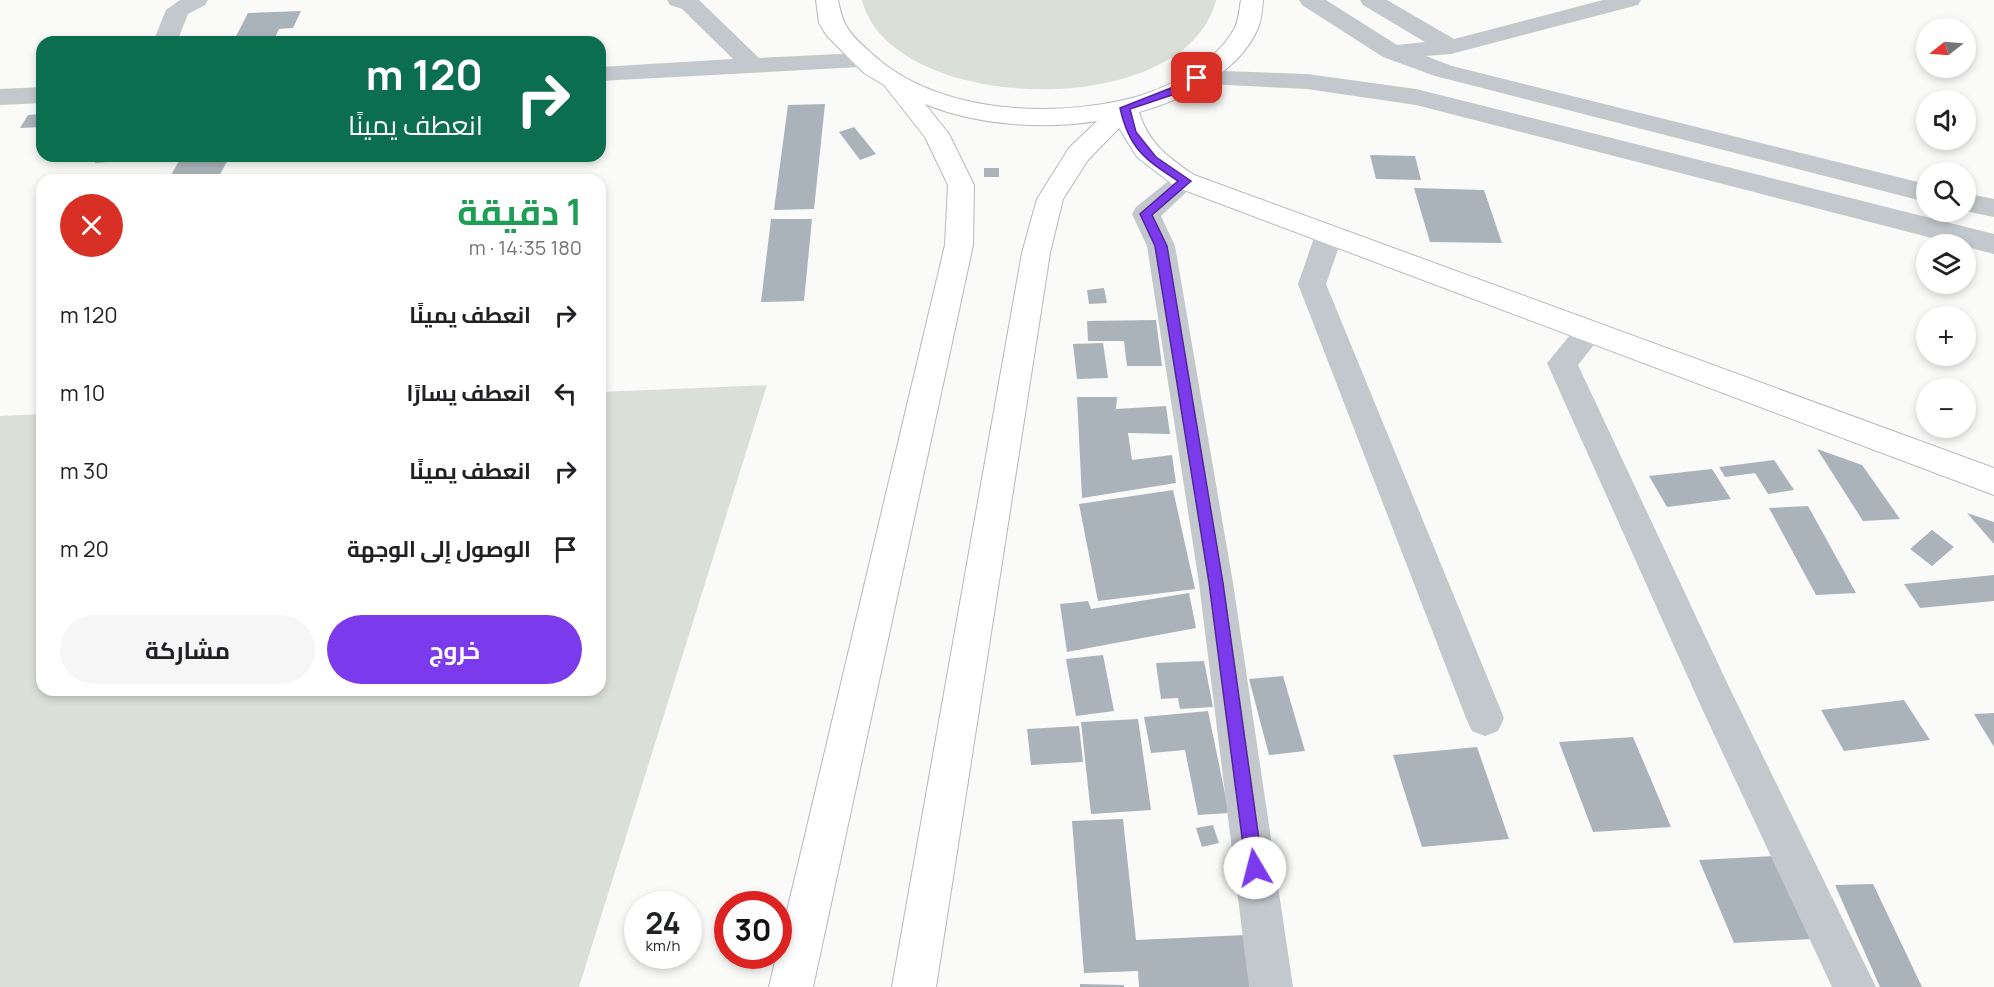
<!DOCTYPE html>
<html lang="ar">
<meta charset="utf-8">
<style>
:root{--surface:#fff;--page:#f6f6f6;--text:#202124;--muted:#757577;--accent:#7c3aed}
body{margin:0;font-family:Manrope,Cairo,sans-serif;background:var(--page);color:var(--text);direction:rtl;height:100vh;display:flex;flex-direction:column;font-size:22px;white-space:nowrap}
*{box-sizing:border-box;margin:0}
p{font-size:20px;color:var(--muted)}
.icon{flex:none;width:33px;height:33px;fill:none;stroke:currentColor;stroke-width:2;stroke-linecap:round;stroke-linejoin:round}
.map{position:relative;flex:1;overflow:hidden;direction:ltr}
.side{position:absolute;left:36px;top:174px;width:570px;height:522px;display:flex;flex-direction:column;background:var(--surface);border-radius:18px;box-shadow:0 3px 9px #0003;direction:rtl}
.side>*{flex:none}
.hud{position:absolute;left:36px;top:36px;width:570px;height:126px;border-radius:18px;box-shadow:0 3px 9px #0003;direction:rtl;background:#0b6e4f;color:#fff;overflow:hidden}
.needle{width:39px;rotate:253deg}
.buttons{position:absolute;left:1916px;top:18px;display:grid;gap:12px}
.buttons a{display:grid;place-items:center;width:60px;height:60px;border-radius:50%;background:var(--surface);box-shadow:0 3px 9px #0003;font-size:30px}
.speed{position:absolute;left:624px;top:891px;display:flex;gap:12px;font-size:30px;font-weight:700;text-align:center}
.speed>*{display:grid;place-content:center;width:78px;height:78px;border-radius:50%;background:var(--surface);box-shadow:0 3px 9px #0003;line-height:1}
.speed small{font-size:15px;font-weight:400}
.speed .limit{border:9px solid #d22;background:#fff;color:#111}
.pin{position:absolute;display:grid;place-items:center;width:51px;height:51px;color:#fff;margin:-26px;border-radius:12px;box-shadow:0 3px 9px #0006}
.me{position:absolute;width:66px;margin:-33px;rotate:352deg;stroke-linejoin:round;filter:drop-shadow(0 0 4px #0008)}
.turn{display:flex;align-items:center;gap:21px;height:126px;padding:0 24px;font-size:27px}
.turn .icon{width:78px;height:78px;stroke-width:2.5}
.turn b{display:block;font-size:42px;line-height:51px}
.round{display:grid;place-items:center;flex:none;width:63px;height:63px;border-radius:32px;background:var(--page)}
.head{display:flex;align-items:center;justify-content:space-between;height:102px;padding:0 24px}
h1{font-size:36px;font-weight:700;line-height:45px;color:#1e9e55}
.cta{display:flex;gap:12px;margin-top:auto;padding:12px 24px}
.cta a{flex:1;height:69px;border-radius:36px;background:var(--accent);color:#fff;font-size:24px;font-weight:700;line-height:69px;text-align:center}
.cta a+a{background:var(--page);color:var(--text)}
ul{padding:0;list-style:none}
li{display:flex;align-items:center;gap:18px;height:78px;padding:0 24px}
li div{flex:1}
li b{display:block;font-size:22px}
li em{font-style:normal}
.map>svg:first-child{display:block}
.green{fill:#dadfd7}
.building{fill:#aab3b9}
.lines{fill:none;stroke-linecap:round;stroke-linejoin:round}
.secondary-casing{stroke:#b3babf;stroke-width:2}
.minor{fill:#c3c8cc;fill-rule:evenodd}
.secondary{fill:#fff;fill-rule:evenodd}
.route{fill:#7c3aed;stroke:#51269a;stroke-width:1.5}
</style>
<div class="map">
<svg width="1994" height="987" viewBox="0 0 1994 987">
<rect width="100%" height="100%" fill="#fafaf8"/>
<g class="green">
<path d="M862,0H1216C1187,122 891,116 862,0Z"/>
<path d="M767,385L579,987H0V416L42,414V690H600V392Z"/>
</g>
<g class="building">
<path d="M301,11L293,28L279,29L273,42H233L248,13Z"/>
<path d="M825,104L814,209L774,210L788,105Z"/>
<path d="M42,114V127L20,128L28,115Z"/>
<path d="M854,127L876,154L860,160L839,132Z"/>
<path d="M1370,155L1415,156L1421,180L1376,179Z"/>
<path d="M98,156H163V158L95,163Z"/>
<path d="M182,156H230L217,180H168Z"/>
<rect x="984" y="168" width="15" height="9"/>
<path d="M1414,188L1484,190L1502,243L1430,242Z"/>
<path d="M771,219H812L804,301L761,302Z"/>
<path d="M1104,288L1107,303L1089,304L1087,290Z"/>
<path d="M1156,320L1162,366H1127L1124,341H1088L1087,321Z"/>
<path d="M1103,343L1108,378L1077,379L1073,344Z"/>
<path d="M1077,397H1117L1116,409L1166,406L1170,434L1128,433L1132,460L1172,455L1176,483L1082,498Z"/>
<path d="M1817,449L1862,465L1900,519L1863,521Z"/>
<path d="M1774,460L1794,490L1768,494L1755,473L1725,477L1719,467Z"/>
<path d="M1712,469L1731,499L1667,507L1649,476Z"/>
<path d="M1173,490L1195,589L1098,601L1079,504Z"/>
<path d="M1808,506L1856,593L1816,595L1769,508Z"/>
<path d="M1967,513L1994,522V544Z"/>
<path d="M1932,530L1954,547L1932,566L1910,549Z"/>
<path d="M1994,575V601L1920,608L1904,584Z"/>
<path d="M1189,593L1196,628L1067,652L1060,604L1088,601L1091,609Z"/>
<path d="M1103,655L1114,711L1076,716L1066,659Z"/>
<path d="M1204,661L1213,707L1180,709L1178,698L1161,699L1156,663Z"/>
<path d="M1283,676L1305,751L1269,755L1249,679Z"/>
<path d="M1904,700L1930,740L1844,751L1821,710Z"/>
<path d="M1208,711L1229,813L1198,815L1185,750L1151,753L1144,717Z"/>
<path d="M1994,713V747L1974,714Z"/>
<path d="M1138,719L1151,810L1091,814L1081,722Z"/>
<path d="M1079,726L1083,762L1031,765L1027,729Z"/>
<path d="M1633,737L1671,827L1593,832L1559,742Z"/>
<path d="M1477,747L1509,839L1422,847L1393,755Z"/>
<path d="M1123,819L1136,940L1245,935L1253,987H1139L1138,971L1084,973L1072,821Z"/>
<path d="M1213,825L1219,843L1202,847L1196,828Z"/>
<path d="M1774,856L1811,939L1734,943L1699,860Z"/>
<path d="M1873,884L1922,987H1880L1835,885Z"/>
<path d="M1080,984L1124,985V987H1080Z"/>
</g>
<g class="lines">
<defs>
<path id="secondary" d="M816,0H838C843,27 850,34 870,52C933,112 1043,118 1124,100C1164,91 1212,66 1233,31C1239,22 1239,10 1241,0H1263C1262,9 1262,19 1258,28C1239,73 1183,100 1139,112C1148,143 1168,157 1194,175L1994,468V495L1176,187L1137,157L1119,128L1088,160L1063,199L1050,253L936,987H892L1022,253L1037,199L1069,148L1097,121C1043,130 976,125 925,104L949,134L974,185L973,245L813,987H769L945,245L948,185L925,137L884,85L864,73L827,36L819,23Z"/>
</defs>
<use href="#secondary" class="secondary-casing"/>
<g class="minor">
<path d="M180,0H208L205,5L188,14L177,42H153L166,10Z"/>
<path d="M667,0H699L759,58L860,53L869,55L872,60L869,65L860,67L600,81V67L733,59L682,9L670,5Z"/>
<path d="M1299,0H1326L1397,45L1425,42L1363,5L1360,0H1387L1454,39L1603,0H1641L1638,5L1451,54L1426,56L1452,66L1926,184V202L1435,76L1383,57L1302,5Z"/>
<path d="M1197,70L1307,74L1416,89L1994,234V254L1416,105L1307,89L1188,83L1185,78L1188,73Z"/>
<path d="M42,87V103L0,105V89Z"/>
<path d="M1185,172L1194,175L1198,181L1161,216L1175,246L1233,583L1293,987H1249L1199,583L1147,246L1132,214L1136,207L1176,175Z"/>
<path d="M1965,193L1994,199V217L1965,211Z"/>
<path d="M1329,225L1339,228L1343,235L1326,284L1504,718L1498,731L1485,736L1472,731L1466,718L1298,284L1315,235L1319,228Z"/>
<path d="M1590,320L1600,323L1605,331L1578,365L1730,689L1876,987H1832L1704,713L1547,363L1580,323Z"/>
</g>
<use href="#secondary" class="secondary"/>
</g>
<path class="route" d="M1193,75L1202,78L1184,91L1130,109L1136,132L1156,157L1191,181L1152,215L1167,246L1223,583L1263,868L1261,874L1255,877L1249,874L1246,868L1209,583L1155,246L1140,214L1178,181C1144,159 1129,148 1120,108L1176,86Z"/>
</svg>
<div class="buttons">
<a><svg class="needle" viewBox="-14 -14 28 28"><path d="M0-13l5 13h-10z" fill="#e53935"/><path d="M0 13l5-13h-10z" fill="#757577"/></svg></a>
<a><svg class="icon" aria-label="sound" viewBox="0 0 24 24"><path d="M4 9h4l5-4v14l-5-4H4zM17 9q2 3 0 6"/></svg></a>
<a><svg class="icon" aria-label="search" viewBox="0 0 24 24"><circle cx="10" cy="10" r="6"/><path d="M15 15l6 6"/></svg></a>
<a><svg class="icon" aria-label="layers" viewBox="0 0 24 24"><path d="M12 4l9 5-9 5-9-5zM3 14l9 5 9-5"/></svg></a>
<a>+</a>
<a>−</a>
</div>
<div class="speed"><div>24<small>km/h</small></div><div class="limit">30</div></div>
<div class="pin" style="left:1197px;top:78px;background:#d93025"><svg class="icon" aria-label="arrive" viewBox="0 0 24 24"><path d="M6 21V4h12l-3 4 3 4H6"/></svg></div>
<svg class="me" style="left:1255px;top:868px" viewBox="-20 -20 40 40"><circle r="19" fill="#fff"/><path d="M0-13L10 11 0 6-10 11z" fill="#7c3aed"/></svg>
<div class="hud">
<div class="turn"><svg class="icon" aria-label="right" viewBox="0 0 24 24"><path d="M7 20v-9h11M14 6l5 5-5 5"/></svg><div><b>120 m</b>انعطف يمينًا</div></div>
</div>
<section class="side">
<div class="head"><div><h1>1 دقيقة</h1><p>180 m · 14:35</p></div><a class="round" style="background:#d93025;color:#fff"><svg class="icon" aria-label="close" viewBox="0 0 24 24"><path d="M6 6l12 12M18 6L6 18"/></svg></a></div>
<ul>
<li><svg class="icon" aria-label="right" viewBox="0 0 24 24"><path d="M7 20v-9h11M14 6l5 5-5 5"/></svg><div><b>انعطف يمينًا</b></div><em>120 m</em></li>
<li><svg class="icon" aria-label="left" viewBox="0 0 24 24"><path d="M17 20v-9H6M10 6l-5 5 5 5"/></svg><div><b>انعطف يسارًا</b></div><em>10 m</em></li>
<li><svg class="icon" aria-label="right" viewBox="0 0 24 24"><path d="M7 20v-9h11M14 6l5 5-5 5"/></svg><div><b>انعطف يمينًا</b></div><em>30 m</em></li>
<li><svg class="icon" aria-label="arrive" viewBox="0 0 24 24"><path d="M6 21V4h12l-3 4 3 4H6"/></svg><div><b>الوصول إلى الوجهة</b></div><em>20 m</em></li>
</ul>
<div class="cta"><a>خروج</a><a>مشاركة</a></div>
</section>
</div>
